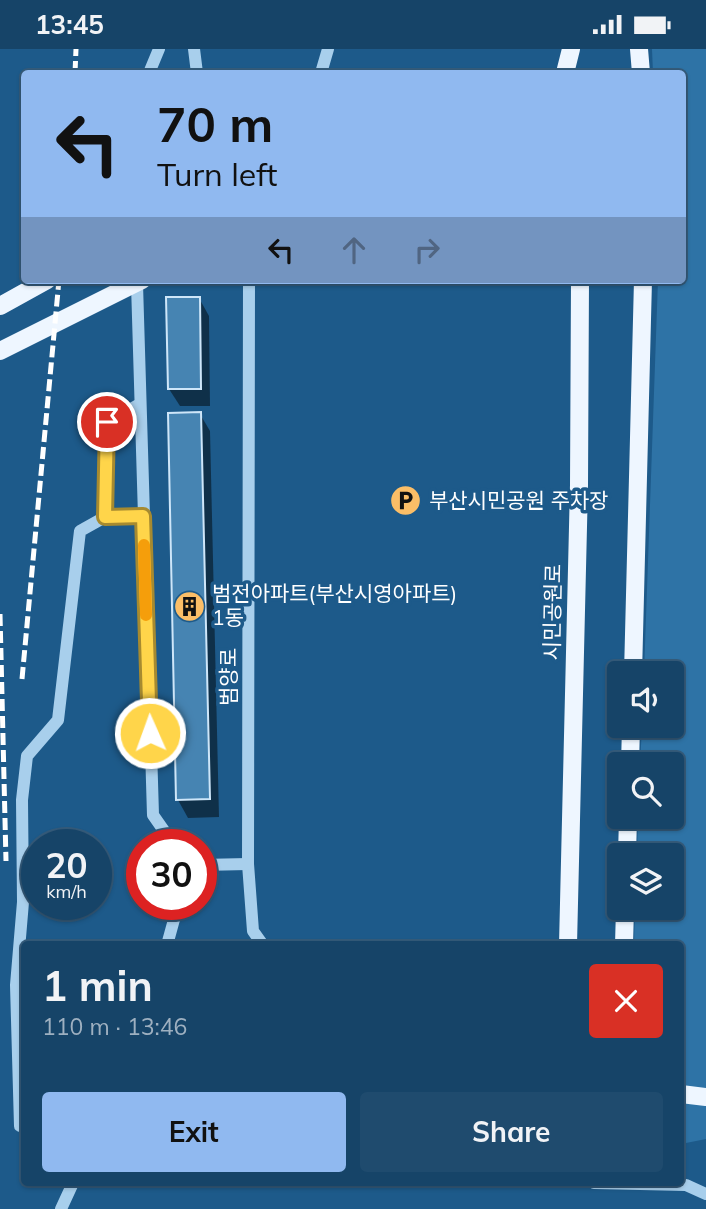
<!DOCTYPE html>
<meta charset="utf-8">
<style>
:root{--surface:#164468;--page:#1f4b6e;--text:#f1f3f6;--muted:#9eb0c0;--line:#355c7c;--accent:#90b9f0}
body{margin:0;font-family:Mulish,"Noto Sans KR",sans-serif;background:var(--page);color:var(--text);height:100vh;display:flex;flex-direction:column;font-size:26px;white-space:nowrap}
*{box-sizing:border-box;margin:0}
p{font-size:23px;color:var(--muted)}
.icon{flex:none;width:38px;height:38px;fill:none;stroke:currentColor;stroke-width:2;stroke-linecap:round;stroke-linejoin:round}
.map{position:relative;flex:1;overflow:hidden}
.details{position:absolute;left:21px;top:892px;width:663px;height:245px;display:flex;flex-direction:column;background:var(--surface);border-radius:7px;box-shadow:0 2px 5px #0004,0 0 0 2px var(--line)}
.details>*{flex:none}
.hud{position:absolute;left:21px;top:21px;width:665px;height:214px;border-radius:7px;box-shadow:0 2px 5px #0004,0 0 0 2px var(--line);background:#90b9f0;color:#111;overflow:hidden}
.controls{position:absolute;left:607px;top:612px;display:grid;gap:14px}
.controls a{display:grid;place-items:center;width:77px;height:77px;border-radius:7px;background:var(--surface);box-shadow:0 2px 5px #0004,0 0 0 2px var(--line);font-size:35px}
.speed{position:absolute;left:21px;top:780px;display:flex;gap:14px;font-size:35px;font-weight:700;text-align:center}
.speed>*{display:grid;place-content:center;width:91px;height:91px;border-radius:50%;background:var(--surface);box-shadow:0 2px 5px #0004,0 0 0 2px var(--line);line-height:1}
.speed small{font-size:18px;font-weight:400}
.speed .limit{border:10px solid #d22;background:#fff;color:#111}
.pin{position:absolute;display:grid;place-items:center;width:60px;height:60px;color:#fff;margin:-30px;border:4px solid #fff;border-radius:50%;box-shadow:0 2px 7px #0007}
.me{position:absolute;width:77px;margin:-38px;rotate:358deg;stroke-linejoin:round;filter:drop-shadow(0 0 5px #0008)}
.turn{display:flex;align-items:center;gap:24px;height:147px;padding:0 21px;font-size:32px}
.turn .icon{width:91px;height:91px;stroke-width:2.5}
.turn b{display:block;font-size:49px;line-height:60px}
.lanes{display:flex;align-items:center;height:66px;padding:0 21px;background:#0003;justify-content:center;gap:35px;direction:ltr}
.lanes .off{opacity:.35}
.round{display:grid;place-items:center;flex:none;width:74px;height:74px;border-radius:7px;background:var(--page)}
.summary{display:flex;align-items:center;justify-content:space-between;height:119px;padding:0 21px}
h1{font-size:42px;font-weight:700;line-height:52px}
.button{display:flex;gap:14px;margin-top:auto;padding:14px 21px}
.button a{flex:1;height:80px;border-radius:7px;background:var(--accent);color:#111;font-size:28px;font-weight:700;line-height:80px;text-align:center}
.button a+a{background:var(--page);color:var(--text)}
.status{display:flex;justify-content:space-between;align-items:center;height:49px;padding:0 35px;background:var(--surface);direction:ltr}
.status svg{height:19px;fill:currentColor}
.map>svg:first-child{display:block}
.green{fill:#2e73a6}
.shadow{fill:#0007}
.building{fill:#4684b2;stroke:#cee6f9;stroke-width:2}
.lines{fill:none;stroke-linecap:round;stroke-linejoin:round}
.minor{stroke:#a8cfec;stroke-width:12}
.major{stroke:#eef6ff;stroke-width:18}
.rail{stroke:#fff;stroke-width:5;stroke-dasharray:12 5;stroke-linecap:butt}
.route-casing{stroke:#a68a30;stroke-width:18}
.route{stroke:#ffd54a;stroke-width:12}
.slow{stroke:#f59e0b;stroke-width:12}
.labels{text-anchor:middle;stroke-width:7;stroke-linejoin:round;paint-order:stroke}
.poi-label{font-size:21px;fill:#fff;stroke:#1d5a8a;text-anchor:start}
.street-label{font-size:21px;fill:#fff;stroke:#1d5a8a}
</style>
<div class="status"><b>13:45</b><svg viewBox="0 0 49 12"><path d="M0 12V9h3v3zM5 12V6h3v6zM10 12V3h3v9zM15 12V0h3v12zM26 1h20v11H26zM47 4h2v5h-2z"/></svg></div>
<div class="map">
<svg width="706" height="1160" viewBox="0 0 706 1160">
<rect width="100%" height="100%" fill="#1d5a8a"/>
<path class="green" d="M652,0H706V1090L681,1095V896H634L635,859H672V807H637L638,768H672V716H640L642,677H672V625H644L658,231H682V24H653Z"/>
<g class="shadow">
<path d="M199,249L209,267L210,357H180L169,340Z"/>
<path d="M200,365L210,382L219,768L188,769L178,751Z"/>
</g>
<g class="building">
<path d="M166,248H200L201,340H168Z"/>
<path d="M201,363L210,750L176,751L168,364Z"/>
</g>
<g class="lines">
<g class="minor">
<path d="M194,0L197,24"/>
<path d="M149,24L159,0"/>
<path d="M321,24L328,0"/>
<path d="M249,231L248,815L253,882L263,896"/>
<path d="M137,235L153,766L174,796"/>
<path d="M140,355L107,373L105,468L143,467"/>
<path d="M201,816L248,815"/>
<path d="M167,896L178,856"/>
<path d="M20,1077L16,936L23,853L22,751L27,707L58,671L80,482L105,468"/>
<path d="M594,1134L686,1136L706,1145"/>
<path d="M61,1160L73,1134"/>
</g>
<g class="major">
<path d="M639,0L641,24"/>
<path d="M565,24L571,0"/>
<path d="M0,257L47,231"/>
<path d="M0,302L142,231"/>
<path d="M633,625L643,231"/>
<path d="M630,716L631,677"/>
<path d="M627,807L628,768"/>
<path d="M568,896L579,436L580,231"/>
<path d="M624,896L625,859"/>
<path d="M681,1045L706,1048"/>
</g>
<g class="rail">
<path d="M75,24L76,0"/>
<path d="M0,565L6,812"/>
<path d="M22,630L59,231"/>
</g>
</g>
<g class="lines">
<defs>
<path id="route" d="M107,373L105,468L143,467L150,684"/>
</defs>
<use href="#route" class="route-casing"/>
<use href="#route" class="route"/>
<path class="slow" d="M144,496L146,566"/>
</g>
<defs>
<symbol id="parking-disc" viewBox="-11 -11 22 22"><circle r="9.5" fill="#fbbe67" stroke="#1d5a8a"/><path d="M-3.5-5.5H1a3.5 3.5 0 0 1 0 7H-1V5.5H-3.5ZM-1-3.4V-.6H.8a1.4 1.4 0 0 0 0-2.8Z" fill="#111"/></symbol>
<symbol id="building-disc" viewBox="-11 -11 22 22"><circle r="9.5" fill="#fbbe67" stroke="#1d5a8a"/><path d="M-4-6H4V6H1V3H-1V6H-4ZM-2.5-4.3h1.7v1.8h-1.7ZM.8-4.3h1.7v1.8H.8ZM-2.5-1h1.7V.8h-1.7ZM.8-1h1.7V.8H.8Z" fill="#111"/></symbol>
</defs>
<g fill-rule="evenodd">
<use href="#parking-disc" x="388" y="434" width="35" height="35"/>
<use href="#building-disc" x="172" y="540" width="35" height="35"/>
</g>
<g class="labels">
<g class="poi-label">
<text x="429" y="459">부산시민공원 주차장</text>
<text x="212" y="552">범전아파트(부산시영아파트)<tspan x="212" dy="24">1동</tspan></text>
</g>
<g class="street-label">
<text transform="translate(553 563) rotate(-89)" y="7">시민공원로</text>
<text transform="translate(229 628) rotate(-90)" y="7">범양로</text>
</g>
</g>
</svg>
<div class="controls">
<a><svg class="icon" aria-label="sound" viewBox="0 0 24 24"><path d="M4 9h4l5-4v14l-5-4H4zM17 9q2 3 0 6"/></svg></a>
<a><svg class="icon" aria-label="search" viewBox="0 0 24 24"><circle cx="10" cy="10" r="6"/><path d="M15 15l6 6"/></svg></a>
<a><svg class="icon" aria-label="layers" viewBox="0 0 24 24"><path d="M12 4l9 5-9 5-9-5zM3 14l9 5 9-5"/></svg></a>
</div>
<div class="speed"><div>20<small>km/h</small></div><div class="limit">30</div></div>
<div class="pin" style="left:107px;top:373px;background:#d93025"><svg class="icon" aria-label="arrive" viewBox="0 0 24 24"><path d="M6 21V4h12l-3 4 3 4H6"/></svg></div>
<svg class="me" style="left:150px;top:684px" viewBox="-20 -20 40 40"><circle r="17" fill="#ffd54a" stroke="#fff" stroke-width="3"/><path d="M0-11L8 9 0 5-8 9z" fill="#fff"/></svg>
<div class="hud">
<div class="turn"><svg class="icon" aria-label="left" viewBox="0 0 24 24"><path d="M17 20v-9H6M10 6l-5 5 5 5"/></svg><div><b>70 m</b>Turn left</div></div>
<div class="lanes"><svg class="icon" aria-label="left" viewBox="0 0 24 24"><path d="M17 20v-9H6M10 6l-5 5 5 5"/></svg><svg class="icon off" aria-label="ahead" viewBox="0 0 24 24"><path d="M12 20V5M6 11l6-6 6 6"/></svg><svg class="icon off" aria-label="right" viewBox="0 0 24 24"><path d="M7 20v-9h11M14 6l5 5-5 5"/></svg></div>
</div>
<section class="details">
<div class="summary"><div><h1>1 min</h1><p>110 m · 13:46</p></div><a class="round" style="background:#d93025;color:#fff"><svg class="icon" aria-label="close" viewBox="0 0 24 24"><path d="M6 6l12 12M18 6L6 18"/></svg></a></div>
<div class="button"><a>Exit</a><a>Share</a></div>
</section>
</div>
